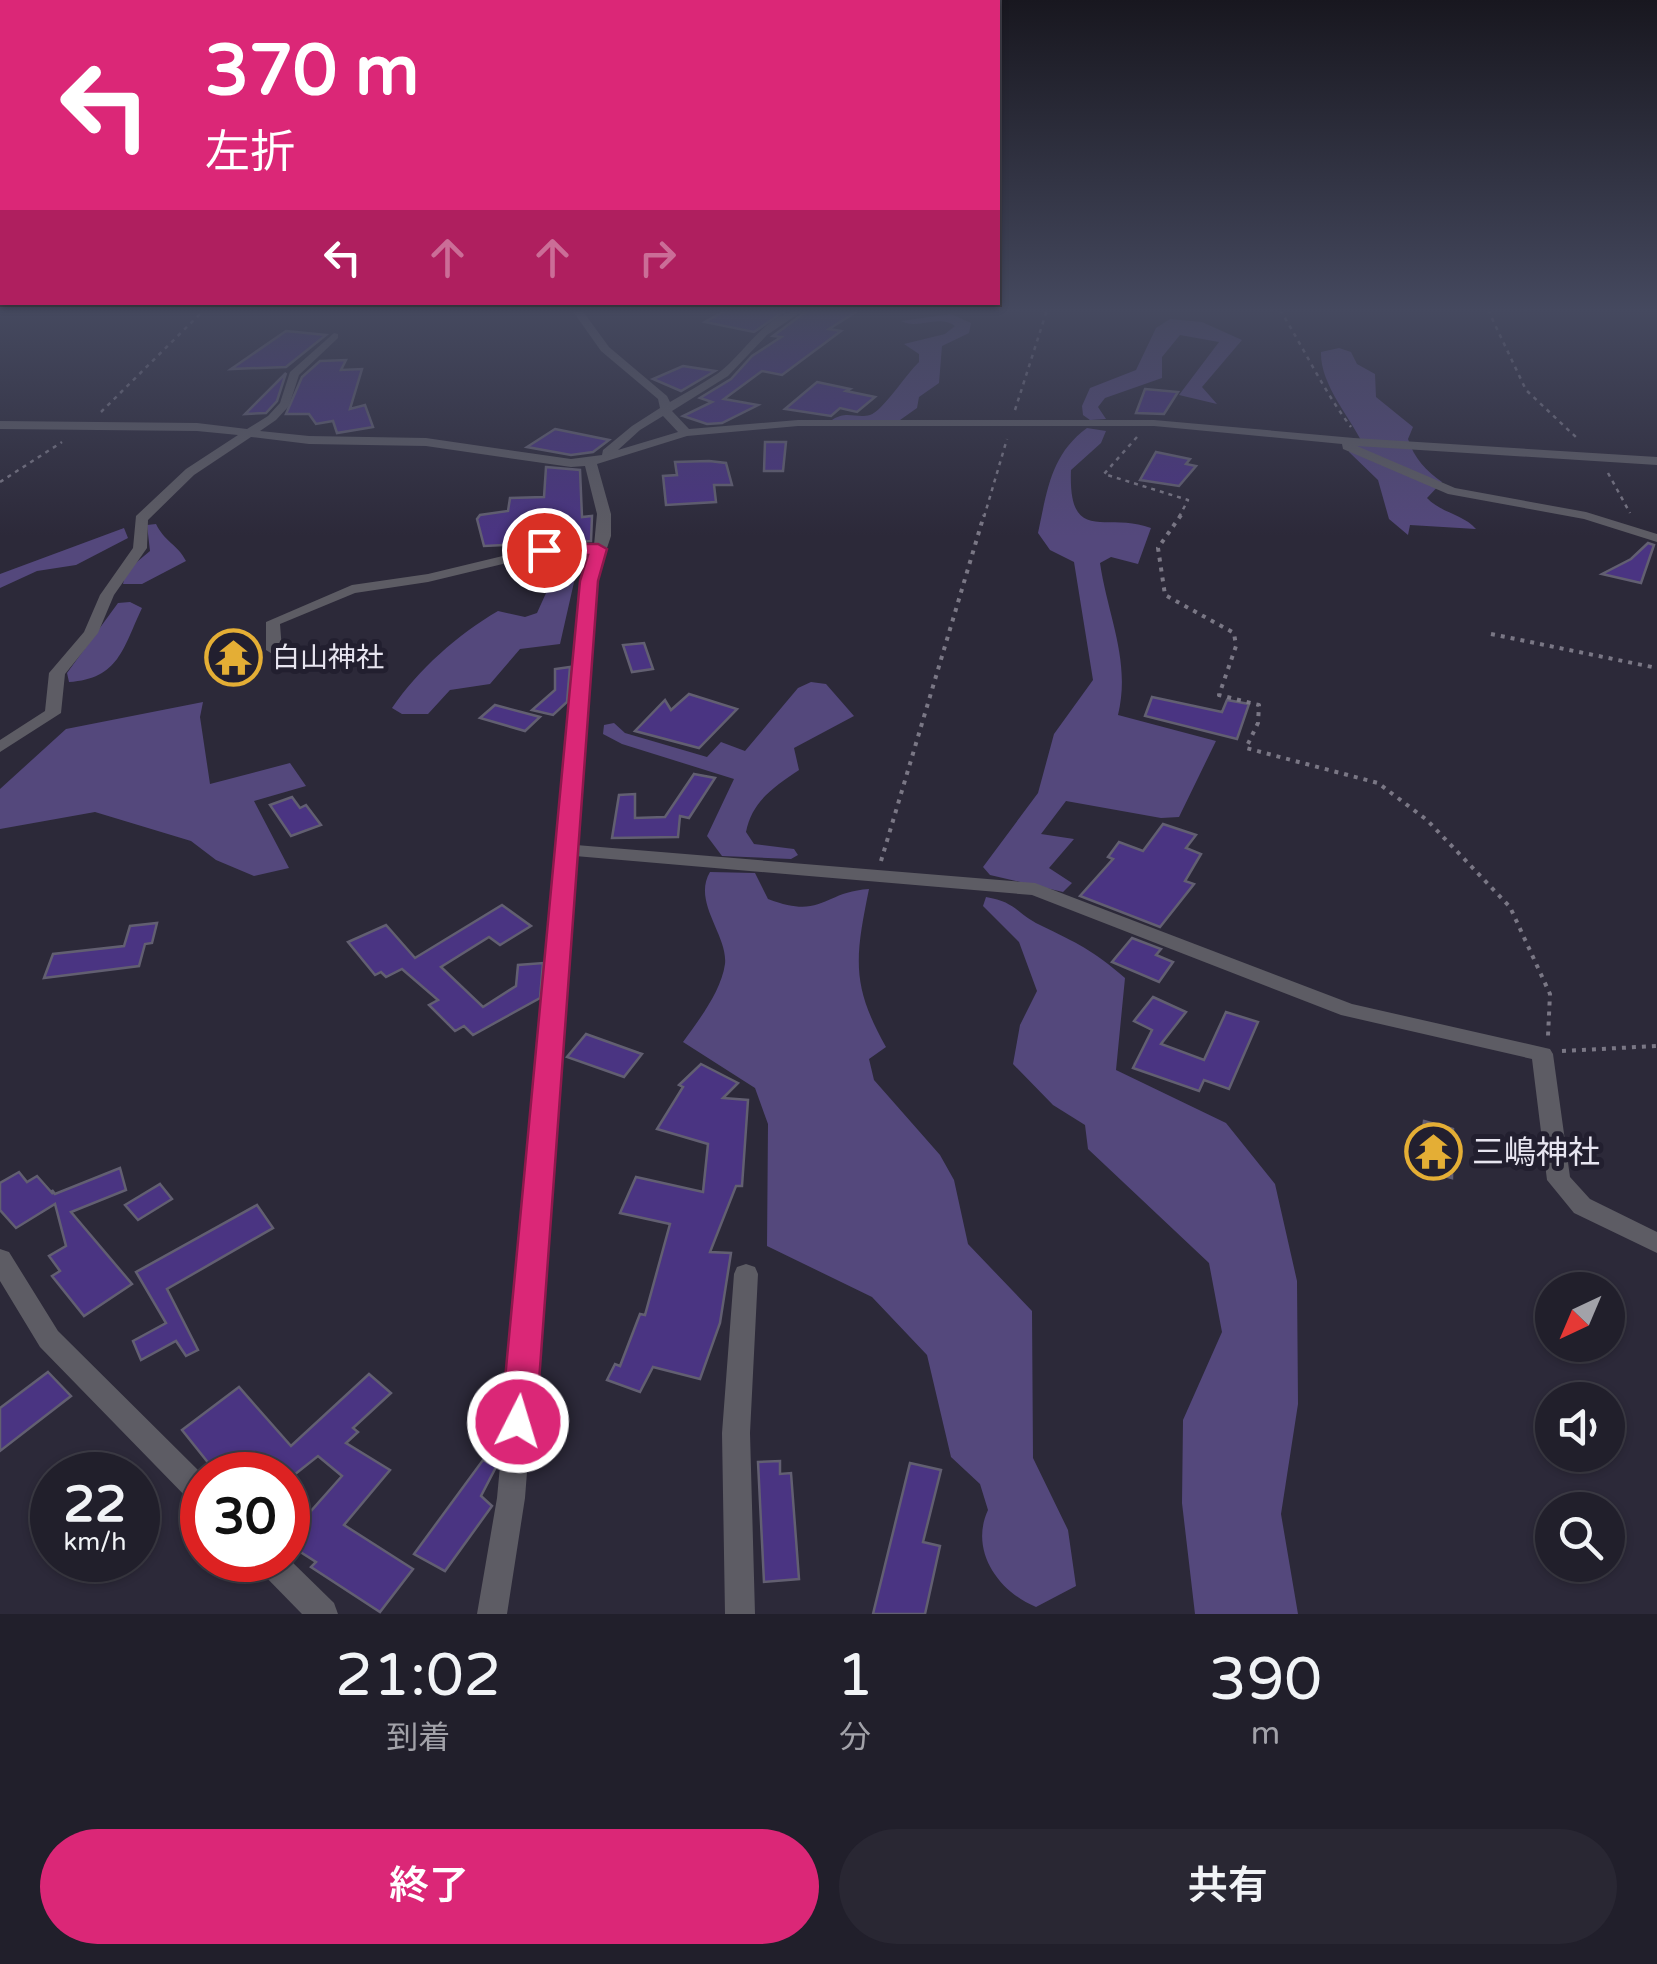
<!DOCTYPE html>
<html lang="ja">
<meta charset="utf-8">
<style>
:root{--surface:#211f2b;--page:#292733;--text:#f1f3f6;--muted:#a2a2a9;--line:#3e3d47;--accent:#db2777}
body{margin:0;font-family:"Varela Round","Noto Sans JP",sans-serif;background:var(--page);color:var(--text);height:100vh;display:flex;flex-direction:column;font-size:38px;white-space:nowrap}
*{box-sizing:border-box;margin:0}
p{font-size:32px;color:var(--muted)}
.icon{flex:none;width:55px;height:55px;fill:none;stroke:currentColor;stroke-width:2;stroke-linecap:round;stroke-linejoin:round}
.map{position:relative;height:1614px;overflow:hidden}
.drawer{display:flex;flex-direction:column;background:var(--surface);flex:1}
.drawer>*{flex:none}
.top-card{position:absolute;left:0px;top:0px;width:1000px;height:305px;box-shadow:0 2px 8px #0004,0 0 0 2px var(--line);background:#db2777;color:#fff;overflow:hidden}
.needle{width:65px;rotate:224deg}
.buttons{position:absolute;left:1535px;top:1272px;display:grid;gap:20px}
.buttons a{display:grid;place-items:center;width:90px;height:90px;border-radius:50%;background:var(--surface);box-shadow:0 2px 8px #0004,0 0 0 2px var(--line);font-size:50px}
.speed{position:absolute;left:30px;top:1452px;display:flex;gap:20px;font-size:50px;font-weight:700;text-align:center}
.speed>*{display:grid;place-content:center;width:130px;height:130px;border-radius:50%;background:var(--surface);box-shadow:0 2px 8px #0004,0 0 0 2px var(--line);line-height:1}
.speed small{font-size:25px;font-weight:400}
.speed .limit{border:15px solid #d22;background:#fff;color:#111}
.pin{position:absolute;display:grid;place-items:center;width:85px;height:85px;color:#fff;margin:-42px;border:5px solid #fff;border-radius:50%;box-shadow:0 2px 10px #0007}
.me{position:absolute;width:110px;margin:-55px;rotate:5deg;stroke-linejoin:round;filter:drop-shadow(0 0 8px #0008)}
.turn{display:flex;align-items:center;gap:35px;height:210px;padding:0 40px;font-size:45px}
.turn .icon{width:130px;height:130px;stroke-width:2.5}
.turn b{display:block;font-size:70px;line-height:85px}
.lanes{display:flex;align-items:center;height:95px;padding:0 40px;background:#0003;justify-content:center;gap:50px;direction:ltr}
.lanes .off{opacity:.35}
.eta{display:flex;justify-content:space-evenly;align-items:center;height:170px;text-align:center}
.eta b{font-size:60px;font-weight:600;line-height:70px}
.button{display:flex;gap:20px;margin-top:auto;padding:20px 40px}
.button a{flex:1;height:115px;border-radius:60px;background:var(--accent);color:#fff;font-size:40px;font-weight:600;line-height:115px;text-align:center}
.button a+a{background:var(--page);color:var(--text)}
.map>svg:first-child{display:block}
.green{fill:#54487c}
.building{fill:#4a3482;stroke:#625f71;stroke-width:2.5}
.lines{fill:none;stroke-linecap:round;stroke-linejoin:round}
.path-far1{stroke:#7a7785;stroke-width:2.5;stroke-dasharray:4 5;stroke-linecap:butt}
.path{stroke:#7a7785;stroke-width:4;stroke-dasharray:4 6;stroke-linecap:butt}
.street{fill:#5d5c64;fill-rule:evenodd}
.route{fill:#db2777;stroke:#8e194d;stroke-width:2.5}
.labels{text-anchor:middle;stroke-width:10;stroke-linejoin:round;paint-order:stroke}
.poi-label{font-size:28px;fill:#e7e5f0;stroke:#221f2f;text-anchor:start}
.near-poi-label{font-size:32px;fill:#e7e5f0;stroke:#221f2f;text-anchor:start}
</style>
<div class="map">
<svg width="1657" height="1614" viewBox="0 0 1657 1614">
<rect width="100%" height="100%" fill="#2c2939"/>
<g class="green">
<path d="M951,314L971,323L969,333L942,346L939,383L919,397L917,408L900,420H832C847,410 856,419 870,415C882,412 907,373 919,362V354L904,344L945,334L955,326C939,314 918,330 901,321Z"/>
<path d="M1170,319L1202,322L1242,340L1202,387L1217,404L1179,395L1219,342L1180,335L1162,357V378L1105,398L1098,407L1106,419L1090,420L1083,415L1082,406L1090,388L1136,370L1156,328Z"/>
<path d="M1339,348L1351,352L1357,364L1375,374L1376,397L1413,427L1408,439C1414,458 1426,471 1442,482L1427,498C1441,513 1463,514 1476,529L1410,525L1408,535L1389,519L1378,480L1349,452L1351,444H1363C1349,416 1320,384 1321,352Z"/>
<path d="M1087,428L1106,431L1101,443L1071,470C1068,546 1106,511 1151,528L1138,564L1111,557L1100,563C1108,617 1131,661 1118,715L1216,741L1179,817L1161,818L1066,801L1041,834L1074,839L1049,868L1072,883L1063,892L990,875L983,867L1038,793L1054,734L1093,680L1074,562L1050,550L1038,533C1047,491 1051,454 1087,428Z"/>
<path d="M156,524C164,541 178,545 186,561L142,584H123L126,571L150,551L147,525Z"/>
<path d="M124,528L128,538L76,565L37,571L0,588V574Z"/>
<path d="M571,566L577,569L560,644L520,649L490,684L450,690L428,714H402L392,708C419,669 457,635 498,611L525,617L537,613L556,571Z"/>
<path d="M130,602L142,608C123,648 119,679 69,682L67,673L118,603Z"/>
<path d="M811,682L826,684L854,716L794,748L799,770C774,787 752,801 746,832L754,844L794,849L798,855L791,859L722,856L707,836L734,779L622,744L603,734L604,725L614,723L625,733L707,757L721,742L745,751L798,688Z"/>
<path d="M203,702L200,717L210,784L290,763L306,786L254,801L289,868L254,876L216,860L191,841L95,812L0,829V789L66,729Z"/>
<path d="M710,872L755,873L768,899C823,920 822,892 869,889C855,958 851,985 886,1047L869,1059L874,1080L940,1155L954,1180L968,1244L1032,1311L1033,1458L1068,1530L1076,1586L1036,1607C999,1592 969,1551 988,1510L980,1484L951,1457L927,1355L872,1297L767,1246L768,1124L755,1088L683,1042C698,1021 721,992 725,964C728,935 692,902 710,872Z"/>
<path d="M986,897C1016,902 1016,913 1040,925C1077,943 1093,950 1125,978L1116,1070L1226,1123L1275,1184L1297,1281L1298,1404L1281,1514L1298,1614H1195L1182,1503L1183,1420L1222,1332L1209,1263L1088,1149L1085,1125L1053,1105L1013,1064L1020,1025L1037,991L1019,942L983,906Z"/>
</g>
<g class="building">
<path d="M726,310H786L754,332L705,322Z"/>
<path d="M808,310H859L829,329L841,331L782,375L762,371L724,399L758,405L722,423L707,424L683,416L712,402L700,398L731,379L752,356L781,337L773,336Z"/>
<path d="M286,331L326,335L286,367L231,369Z"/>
<path d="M346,360L341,370L362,369L350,409L365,405L373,427L337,433L333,421L316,424L309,414H286L302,377L320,361Z"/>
<path d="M683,366L715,371L681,391L653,379Z"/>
<path d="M286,373L277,401L266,413L245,414Z"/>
<path d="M817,382L850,389L846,391L875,397L857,412L840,408L831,416L785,409Z"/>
<path d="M1145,389L1178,392L1164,414L1136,413Z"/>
<path d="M555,429L609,440L593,452L571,455L527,447Z"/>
<path d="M765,442H786L783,471H764Z"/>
<path d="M1156,452L1190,459L1186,464L1196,466L1179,486L1140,480Z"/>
<path d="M709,461L726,463L732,485H714L716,502L666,505L663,476L677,475L675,462Z"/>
<path d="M546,467L580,470L582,517L592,516L591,541L484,546L477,519L480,515L508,511L510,498L544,497Z"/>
<path d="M1648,543L1654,545L1641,583L1602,574L1631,559Z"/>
<path d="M644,643L653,669L632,672L623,645Z"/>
<path d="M570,667L567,702L553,715L532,710L555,690V669Z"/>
<path d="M689,694L737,709L699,748L635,731L665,700L671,710Z"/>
<path d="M1152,697L1222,712L1227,700L1249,704L1237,739L1145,716Z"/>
<path d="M495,705L540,717L525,731L480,718Z"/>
<path d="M694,774L715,778L689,818L680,816L678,837L612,838L619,795L635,794V818L665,817Z"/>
<path d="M292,797L300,808L306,805L321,825L291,836L270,805Z"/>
<path d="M1163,824L1196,835L1186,848L1201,854L1185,881L1194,884L1160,927L1080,896L1113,859L1108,857L1119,842L1143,851Z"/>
<path d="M502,905L531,926L500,945L489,937L441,967L483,1007L516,986L518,965L543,963L540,998L473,1035L464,1026L455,1031L429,1005L438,1000L402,969L386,977L381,972L375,975L348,942L386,925L415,958Z"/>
<path d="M157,923L152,943L145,944L139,966L44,978L53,954L124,946L130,926Z"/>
<path d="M1132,938L1161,949L1156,955L1173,962L1159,982L1112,962Z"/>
<path d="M1153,997L1186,1012L1161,1044L1204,1060L1226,1012L1258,1022L1229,1089L1204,1080L1199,1091L1133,1068L1152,1030L1134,1021Z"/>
<path d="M586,1034L639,1053L642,1054L624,1077L567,1057Z"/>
<path d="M701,1064L738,1083L723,1098L748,1100L742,1186H736L710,1252L731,1253L720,1323L700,1379L653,1367L640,1392L607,1380L615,1364L620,1366L640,1314L645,1315L670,1224L620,1213L636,1177L703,1192L708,1144L657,1129L683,1087L679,1085Z"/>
<path d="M1424,1121L1453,1129L1452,1178L1419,1169Z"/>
<path d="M120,1168L126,1190L71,1212L132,1284L84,1316L52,1276L60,1271L49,1256L66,1246L55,1204L16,1228L0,1210V1183L19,1172L27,1182L37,1176L53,1194L52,1190L55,1194Z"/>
<path d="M160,1184L172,1199L138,1220L125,1205Z"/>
<path d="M257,1205L273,1228L167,1289L198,1350L186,1356L176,1341L141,1360L133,1341L166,1323L136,1272Z"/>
<path d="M48,1372L71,1396L0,1451V1408Z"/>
<path d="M369,1374L391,1393L353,1428L358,1432L346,1443L390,1470L344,1525L413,1569L380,1612L311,1567L316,1562L288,1544V1498L310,1512L342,1476L318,1456L294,1475H218L182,1430L239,1387L291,1446Z"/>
<path d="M483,1460L496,1467L481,1496L492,1506L445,1571L414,1554Z"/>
<path d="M780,1461V1474L791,1473L799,1579L764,1582L758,1462Z"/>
<path d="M910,1463L941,1470L923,1542L940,1546L925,1614H873Z"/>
</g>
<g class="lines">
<g class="path-far1">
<path d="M1280,310C1305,350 1323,390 1351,427"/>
<path d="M1488,310L1526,390L1579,440"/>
<path d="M1015,410L1047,310"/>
<path d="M101,412L204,310"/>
<path d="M1137,437L1104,474L1188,500L1179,517"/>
<path d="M1608,473L1630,513"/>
<path d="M0,482L62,442"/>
<path d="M984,517L1007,439"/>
</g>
<g class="path">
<path d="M1181,515L1158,548L1165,595L1234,633L1236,646L1219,695L1259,705L1258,723L1246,748L1378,783L1427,820L1510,907L1550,994L1548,1036"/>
<path d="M1491,634L1657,668"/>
<path d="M881,861L984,515"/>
<path d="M1562,1051L1657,1046"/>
</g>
<g class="street">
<path d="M572,310H582L609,347L667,396L670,402C685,393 702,384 717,374C745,354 766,310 804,310L767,335L728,376L672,411L689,429L798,420H1154L1354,438L1657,457V465L1357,446L1455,488L1586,512L1657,534V542L1584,519L1448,494L1343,449L1342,444L1154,426H798L687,436L597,464L611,514V536L596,581L576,845L1035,883L1352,1004L1550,1049L1553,1054L1570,1177L1590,1199L1657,1232V1253L1574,1213L1547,1180L1532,1059L1341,1015L1032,895L575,856L525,1498L507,1614H477L497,1498L582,581L591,553L544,554L428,582L355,593L280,624L282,650L274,655L266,650V622L352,585L428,574L544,546L594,545L597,514L585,466L571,467L426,446L309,444L251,437L194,475L148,520L147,548L114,595L98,633L65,674L61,713L0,752V740L45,711L49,673L84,632L100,595L133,548L136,516L186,469L238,435L197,431L0,429V421L197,423L247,429L268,416L280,403L290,372L334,333L338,334V338L299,375L289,406L276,420L260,431L309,436L426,438L571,459L602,455L603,450L632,426L660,408L658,399L601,351ZM663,416L678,432L618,450L640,430Z"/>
<path d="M0,1249L9,1252L58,1331L203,1475L202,1506L192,1503L40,1347L0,1281Z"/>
<path d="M746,1264L755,1267L758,1274L750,1433L755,1614H725L722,1433L734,1274L737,1267Z"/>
<path d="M288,1558L334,1603L338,1614H302L259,1570L255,1560Z"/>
</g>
</g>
<linearGradient id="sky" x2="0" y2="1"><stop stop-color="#18171f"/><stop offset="0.58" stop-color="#45495f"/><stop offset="1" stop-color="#45495f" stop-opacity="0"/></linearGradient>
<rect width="1657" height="536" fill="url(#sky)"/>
<path class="route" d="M544,544H598L607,549L598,581L536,1422L531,1433L518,1438L506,1433L501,1422L580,581L588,555L538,553L535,550Z"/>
<defs>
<symbol id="temple-ring" viewBox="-11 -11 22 22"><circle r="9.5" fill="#221f2f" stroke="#e4ae35" stroke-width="1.5"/><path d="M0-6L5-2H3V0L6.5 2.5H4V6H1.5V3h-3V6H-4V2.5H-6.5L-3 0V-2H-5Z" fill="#e4ae35"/></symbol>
</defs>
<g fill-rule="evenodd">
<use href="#temple-ring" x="202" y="626" width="63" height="63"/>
<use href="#temple-ring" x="1402" y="1120" width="63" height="63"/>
</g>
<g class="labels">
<g class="poi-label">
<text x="272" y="667">白山神社</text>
</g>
<g class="near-poi-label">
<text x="1472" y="1163">三嶋神社</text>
</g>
</g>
</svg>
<div class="buttons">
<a><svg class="needle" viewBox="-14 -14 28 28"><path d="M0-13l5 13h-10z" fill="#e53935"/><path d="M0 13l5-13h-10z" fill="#a2a2a9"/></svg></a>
<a><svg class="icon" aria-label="sound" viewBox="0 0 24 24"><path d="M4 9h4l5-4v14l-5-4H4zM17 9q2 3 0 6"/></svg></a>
<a><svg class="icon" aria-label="search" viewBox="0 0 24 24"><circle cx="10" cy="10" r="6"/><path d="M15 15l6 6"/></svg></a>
</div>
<div class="speed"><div>22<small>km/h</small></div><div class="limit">30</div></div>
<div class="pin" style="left:544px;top:550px;background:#d93025"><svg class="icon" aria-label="arrive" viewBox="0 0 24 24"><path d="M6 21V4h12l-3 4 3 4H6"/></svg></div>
<svg class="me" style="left:518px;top:1422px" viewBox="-20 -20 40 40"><circle r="17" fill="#db2777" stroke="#fff" stroke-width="3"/><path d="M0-11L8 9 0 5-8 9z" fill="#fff"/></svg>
<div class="top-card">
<div class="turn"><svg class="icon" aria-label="left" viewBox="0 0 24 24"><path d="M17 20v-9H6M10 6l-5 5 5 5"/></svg><div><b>370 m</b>左折</div></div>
<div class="lanes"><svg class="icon" aria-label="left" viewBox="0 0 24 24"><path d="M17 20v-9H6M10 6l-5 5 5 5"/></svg><svg class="icon off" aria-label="ahead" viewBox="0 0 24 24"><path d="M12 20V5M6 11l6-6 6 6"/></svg><svg class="icon off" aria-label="ahead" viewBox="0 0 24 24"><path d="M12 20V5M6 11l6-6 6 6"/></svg><svg class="icon off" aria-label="right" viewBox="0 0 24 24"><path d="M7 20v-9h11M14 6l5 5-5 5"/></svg></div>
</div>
</div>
<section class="drawer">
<div class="eta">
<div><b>21:02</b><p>到着</p></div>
<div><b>1</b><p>分</p></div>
<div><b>390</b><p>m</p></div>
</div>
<div class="button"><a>終了</a><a>共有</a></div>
</section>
